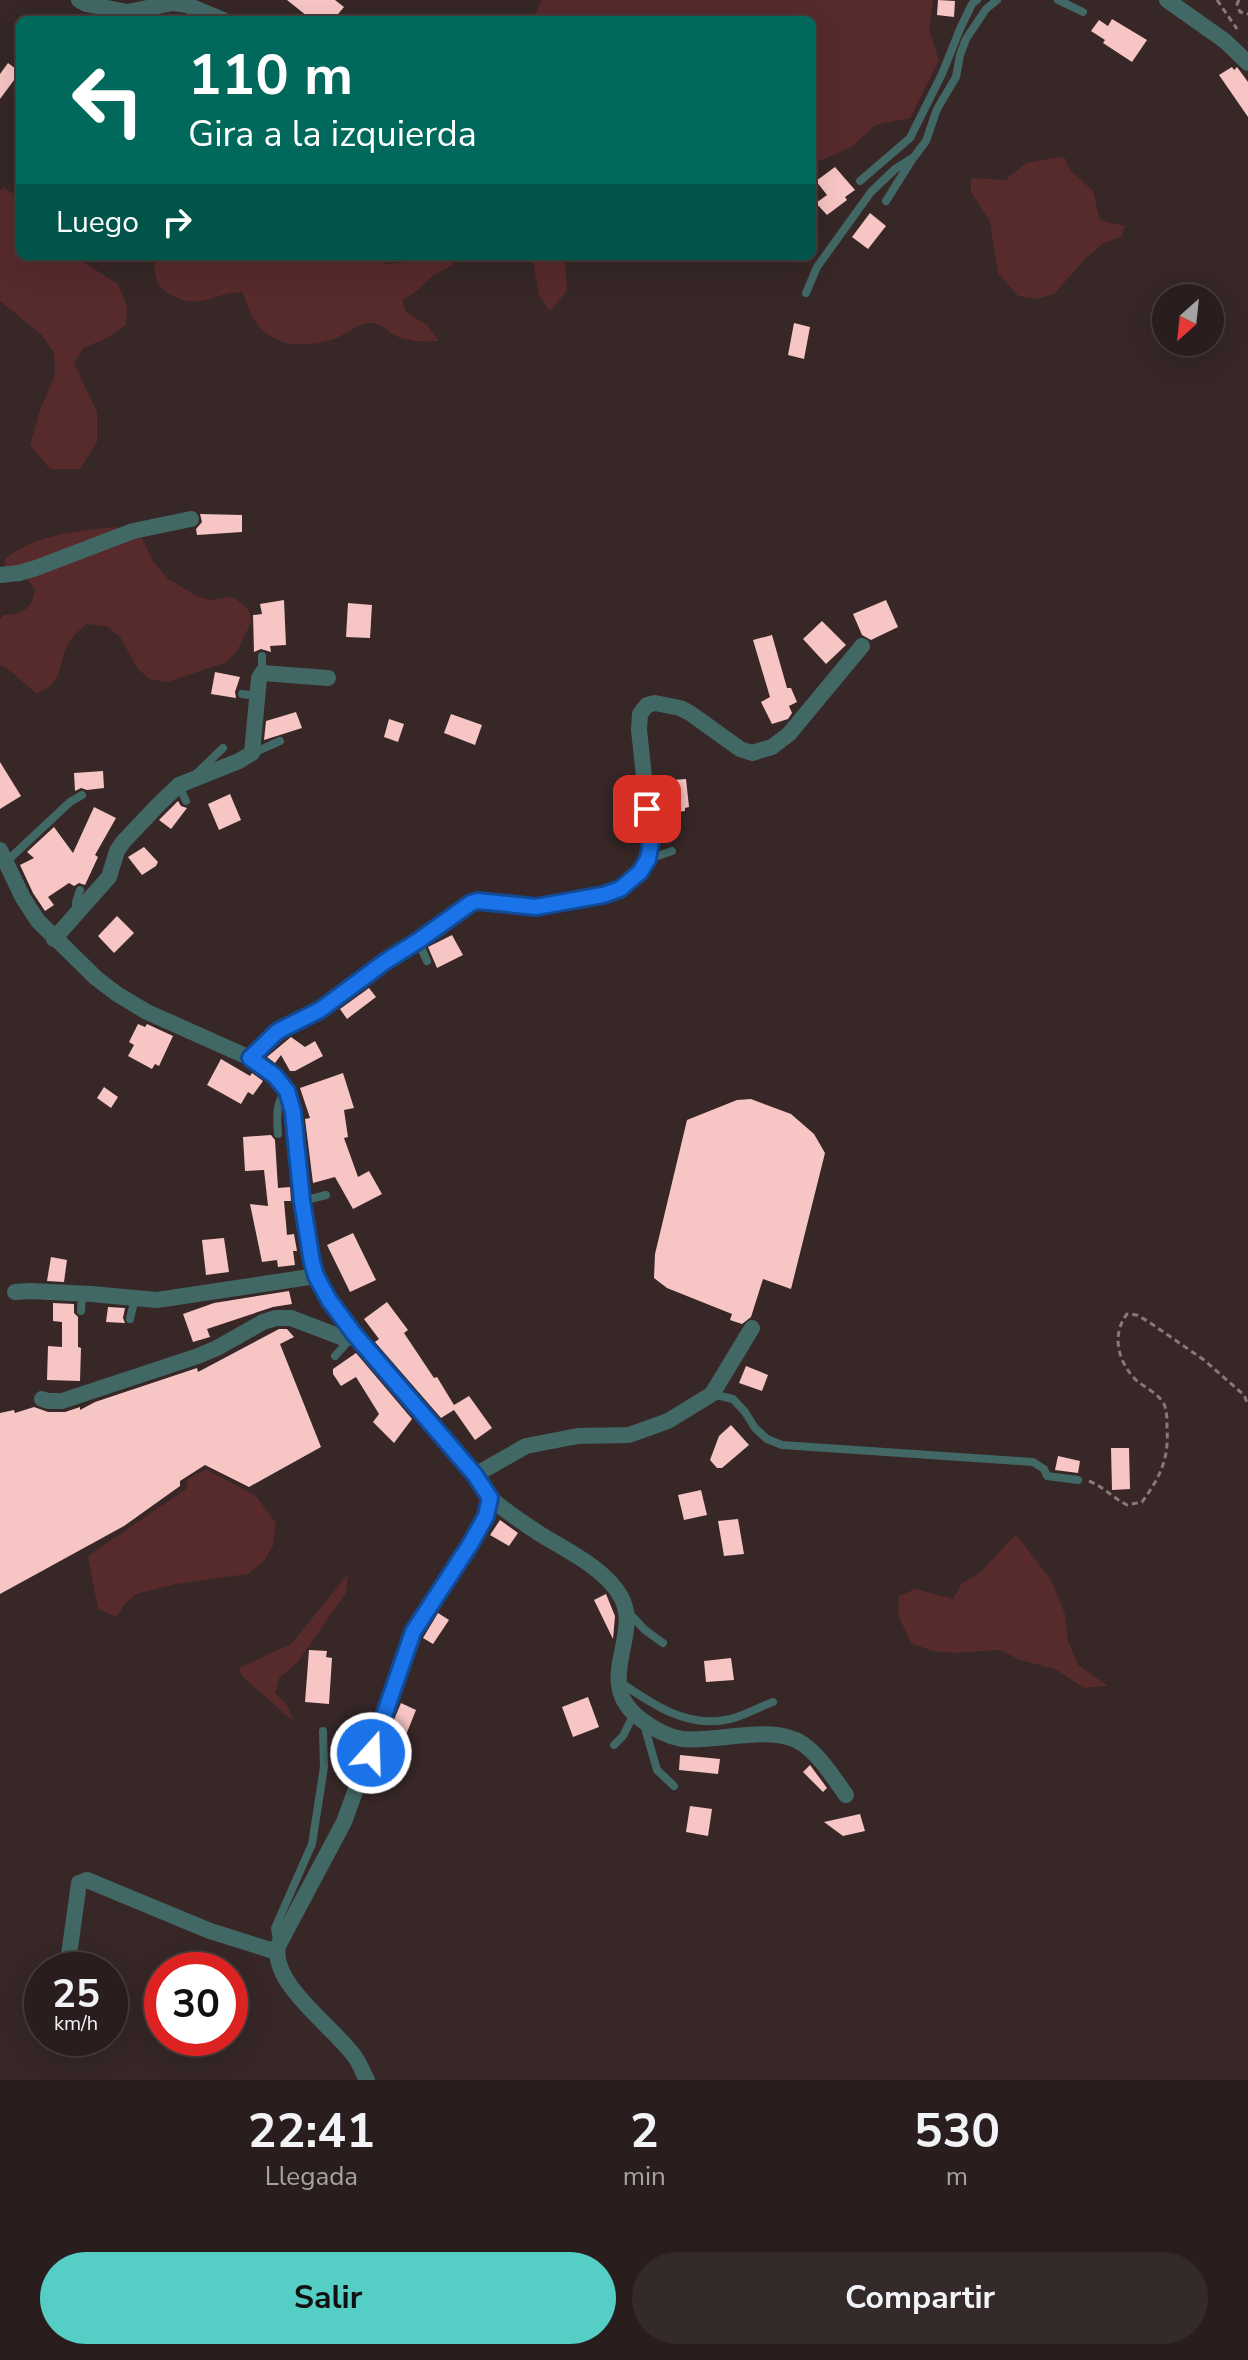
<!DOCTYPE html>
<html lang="es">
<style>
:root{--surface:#291d1d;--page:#352a2a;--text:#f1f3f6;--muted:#a5a2a4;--line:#453b3b;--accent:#55cec5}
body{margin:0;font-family:"Nunito Sans",sans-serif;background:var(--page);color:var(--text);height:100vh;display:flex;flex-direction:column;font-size:30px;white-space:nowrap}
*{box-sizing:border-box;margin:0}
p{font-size:26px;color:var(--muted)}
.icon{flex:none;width:44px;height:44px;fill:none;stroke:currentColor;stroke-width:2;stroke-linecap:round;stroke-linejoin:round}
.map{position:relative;height:2080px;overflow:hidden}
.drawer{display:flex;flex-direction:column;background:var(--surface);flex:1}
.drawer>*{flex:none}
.hud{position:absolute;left:16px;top:16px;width:800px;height:244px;border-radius:12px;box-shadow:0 8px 32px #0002,0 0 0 2px var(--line);background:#00695c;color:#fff;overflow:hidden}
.needle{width:52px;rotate:207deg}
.fabs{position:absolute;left:1152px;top:284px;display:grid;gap:16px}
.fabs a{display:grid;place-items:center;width:72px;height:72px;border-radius:50%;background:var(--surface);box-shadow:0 8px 32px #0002,0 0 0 2px var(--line);font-size:40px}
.speed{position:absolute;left:24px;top:1952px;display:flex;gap:16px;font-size:40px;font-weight:700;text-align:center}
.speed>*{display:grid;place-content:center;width:104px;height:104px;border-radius:50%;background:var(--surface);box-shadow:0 8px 32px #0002,0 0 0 2px var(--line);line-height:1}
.speed small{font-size:20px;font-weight:400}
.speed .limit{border:12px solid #d22;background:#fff;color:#111}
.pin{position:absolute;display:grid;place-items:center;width:68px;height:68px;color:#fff;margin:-34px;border-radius:16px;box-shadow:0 4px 12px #0006}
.me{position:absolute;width:88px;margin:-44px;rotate:20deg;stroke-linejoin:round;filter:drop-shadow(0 0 6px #0008)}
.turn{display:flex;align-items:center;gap:28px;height:168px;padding:0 40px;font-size:36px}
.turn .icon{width:104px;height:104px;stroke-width:2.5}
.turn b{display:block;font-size:56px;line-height:68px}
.then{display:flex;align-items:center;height:76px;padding:0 40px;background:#0003;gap:16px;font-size:30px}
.eta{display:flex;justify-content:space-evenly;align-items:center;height:136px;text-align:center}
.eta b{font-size:48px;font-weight:700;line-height:56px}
.cta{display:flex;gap:16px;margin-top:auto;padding:16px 40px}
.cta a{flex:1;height:92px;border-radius:48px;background:var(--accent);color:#111;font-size:32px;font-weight:700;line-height:92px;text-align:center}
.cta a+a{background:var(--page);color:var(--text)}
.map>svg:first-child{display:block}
.green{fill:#572a2c}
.building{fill:#f7c5c4}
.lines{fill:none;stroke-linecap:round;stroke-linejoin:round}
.path{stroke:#877979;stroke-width:3;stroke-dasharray:6 4;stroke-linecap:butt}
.lane{stroke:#426865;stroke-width:8}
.street{stroke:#426865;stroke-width:16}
.route-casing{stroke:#114b97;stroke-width:20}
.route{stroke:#1a73e8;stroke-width:14}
</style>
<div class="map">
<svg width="1248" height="2080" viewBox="0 0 1248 2080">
<rect width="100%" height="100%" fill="#372727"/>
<g class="green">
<path d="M542,0H933L929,30L939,60L910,118L875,125L852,147L812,164V20H532Z"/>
<path d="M1059,157L1065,158L1069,169L1093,191L1100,220L1125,226L1121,237L1104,243L1086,258L1054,294L1036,299L1018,296L998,273L990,222L971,192V178L1005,180L1026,163Z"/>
<path d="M3,187L20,198V256H74L99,272L118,284L127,306L126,325L105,339L83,348L74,363L97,412V442L80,469H50L30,445L40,410L55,375L54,353L42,335L0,301V191Z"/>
<path d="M154,256H257L263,261L276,256H333L342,258L346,256H382L385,264L424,261L428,256H458C453,269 437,271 428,280C420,289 413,294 402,300L406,312L427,325L439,341C424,342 411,342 396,336C386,331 381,322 368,323C357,324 345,335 334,339C306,348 272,348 255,321C249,312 247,301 242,292C215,293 200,309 175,297C154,287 155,277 154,256Z"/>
<path d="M532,256H565L567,291L550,311L539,295Z"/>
<path d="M115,527L141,536L152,560L168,579L197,596L210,600L233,597L248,609L252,621L237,651L227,662L168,682L149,679L137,668L120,637L107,626L86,624C81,629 75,634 71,639C57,658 66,685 36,693C24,684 14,672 0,665V619L4,615C22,615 33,608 35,589L26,578L4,568L5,559C36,534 77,531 115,527Z"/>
<path d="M206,1469L256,1496L276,1523L273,1546L264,1561L248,1574L176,1584L136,1594L124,1605L117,1617L98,1609L88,1556L186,1489L188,1479Z"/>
<path d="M1016,1534L1051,1580L1065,1614L1068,1641L1078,1665L1108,1686L1084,1688L1055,1669L1020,1660L1000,1650L955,1653L932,1651L911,1643L898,1615L899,1596L915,1589L953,1599L962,1583L980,1573Z"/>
<path d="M348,1574L346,1593L297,1663L279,1678L275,1693L287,1705L294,1722L242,1676L239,1668L291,1644Z"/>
</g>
<g class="building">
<path d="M287,0H335L344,7L333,20H312Z"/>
<path d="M938,0L955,1L954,17L937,15Z"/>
<path d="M1112,19L1147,40L1132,62L1103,43L1105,40L1091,31L1099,20L1108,26Z"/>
<path d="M8,63L20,72L0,99V74Z"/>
<path d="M1232,67L1234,70L1237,67L1248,82V117L1219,75Z"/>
<path d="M835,167L855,190L845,197L847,200L827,215L816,203L827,195L816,181Z"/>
<path d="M870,213L886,226L868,249L852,237Z"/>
<path d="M794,323L810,327L804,359L788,355Z"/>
<path d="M200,514L242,515V532L197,535L196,529L202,522Z"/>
<path d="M284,600L286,645L270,646L271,652L261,649L254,652L253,615L262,614L260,604Z"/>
<path d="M886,600L898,627L871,640L862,635L853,614Z"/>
<path d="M348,603L372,605L370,638L346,637Z"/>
<path d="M822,621L846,645L826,664L803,639Z"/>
<path d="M772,635L787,688H791L797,702L789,706L792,713L788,719L772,724L761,702L770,697L753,640Z"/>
<path d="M215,672L240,677L235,692L236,698L211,694Z"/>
<path d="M296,712L302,728L264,740L266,721Z"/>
<path d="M451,714L482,725L475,745L444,733Z"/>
<path d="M389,719L404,724L398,742L384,737Z"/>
<path d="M0,762L21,796L0,809Z"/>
<path d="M103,771L104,788L87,790L81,788L75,791L74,773Z"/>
<path d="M686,779L689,807L685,808V811L662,814L659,781Z"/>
<path d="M230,794L241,820L219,830L208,804Z"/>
<path d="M178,801L181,806L187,808L171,829L159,820Z"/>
<path d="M94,807L116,818L95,855L98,857L85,885L79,883L74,886L69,883L48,897L54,905L45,911L33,893L20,865L34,858L27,852L54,827L73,853Z"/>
<path d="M144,847L158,862L156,866L142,875L128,857Z"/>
<path d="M117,916L134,933L114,953L98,936Z"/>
<path d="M452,935L463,955L437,968L428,947Z"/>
<path d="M369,988L376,997L347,1019L340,1009Z"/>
<path d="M138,1024L145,1027L147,1024L173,1036L159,1066L155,1064L152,1069L128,1056L134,1045L129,1042Z"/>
<path d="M291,1037L305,1047L315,1041L323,1056L295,1071H290L281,1055L275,1063L267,1057Z"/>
<path d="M221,1059L250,1076L252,1073L263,1081L253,1095L248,1092L241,1104L207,1085Z"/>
<path d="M343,1073L354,1108L344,1110L348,1137L344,1138L358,1177L369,1171L382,1194L353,1209L335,1177L313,1183L305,1119L310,1118L300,1088Z"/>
<path d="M104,1087L118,1097L111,1108L97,1098Z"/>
<path d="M751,1099L791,1114L814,1134L825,1153L791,1289L763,1279L751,1317L742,1324L730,1320L732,1314L667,1288L654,1278L655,1254L687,1120L737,1100Z"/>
<path d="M271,1135L275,1140L278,1188L290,1187L291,1201H284L287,1235L294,1234L297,1251H293L295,1265L278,1267L277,1260L262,1262L250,1204L268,1206L264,1170L245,1171L243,1137Z"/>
<path d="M353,1233L376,1280L350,1292L327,1245Z"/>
<path d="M224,1238L229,1272L206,1275L202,1240Z"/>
<path d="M51,1257L67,1260L64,1282L47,1281Z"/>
<path d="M289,1291L292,1304L273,1307L207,1329L210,1337L193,1342L183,1314L214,1303Z"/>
<path d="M387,1302L408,1330L404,1333L434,1378L437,1377L454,1405L469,1396L492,1428L475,1440L454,1410L441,1418L375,1342L379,1339L364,1319Z"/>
<path d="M53,1303L74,1304V1313L78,1317V1347L81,1348L80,1381L47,1380L48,1346L62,1347V1322L53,1321Z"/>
<path d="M108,1307L125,1308L123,1318L125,1323L106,1322Z"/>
<path d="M279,1329H287L294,1337L280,1344L321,1447L249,1487L205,1465L180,1481V1486L124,1526L0,1594V1413L14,1410L15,1413L34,1407L48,1412H65L80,1407V1410L95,1402L197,1368L198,1372Z"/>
<path d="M356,1353L412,1419L394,1443L373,1422L379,1414L356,1377L341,1386L333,1374V1369Z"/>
<path d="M746,1366L768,1375L762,1391L739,1383Z"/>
<path d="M731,1425L749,1445L722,1468H717L710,1460L719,1436Z"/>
<path d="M1111,1448H1129L1130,1489L1112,1490Z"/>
<path d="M1058,1456L1080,1461L1078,1473L1055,1470Z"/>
<path d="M701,1490L707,1515L684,1520L678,1495Z"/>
<path d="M738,1519L744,1554L724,1556L718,1521Z"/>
<path d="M500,1520L518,1533L509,1546L490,1535Z"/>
<path d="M606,1594L615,1616L613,1639L594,1600Z"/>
<path d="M438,1613L449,1620L433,1644L423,1638Z"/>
<path d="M309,1650L327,1651L326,1657L332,1658L329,1704L305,1702Z"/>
<path d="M731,1658L734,1680L706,1682L704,1661Z"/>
<path d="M588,1697L599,1727L573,1737L562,1707Z"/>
<path d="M401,1703L416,1710L402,1745L386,1739Z"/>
<path d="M680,1755L720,1759L718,1774L679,1770Z"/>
<path d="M810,1765L827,1788L823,1792L803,1772Z"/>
<path d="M690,1806L712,1809L708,1836L686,1832Z"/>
<path d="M860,1814L865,1831L843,1836L824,1822Z"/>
</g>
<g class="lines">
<g class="path">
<path d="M1217,0L1237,29"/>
<path d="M1239,0L1237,4L1240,12L1248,14"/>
<path d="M1089,1481C1104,1487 1113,1498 1127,1505L1142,1502C1160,1477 1169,1460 1167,1428C1167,1420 1167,1411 1164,1404C1158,1393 1145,1388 1136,1380C1118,1362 1111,1335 1127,1314L1137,1315L1149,1322L1204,1360L1244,1395L1248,1405"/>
</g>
<g class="lane">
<path d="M1058,0L1083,12"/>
<path d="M860,181L910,138L942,74L960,29L972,4L977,0"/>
<path d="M886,201L913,158"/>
<path d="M806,293L817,267L871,192L895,169L914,157L926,141L937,109L956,77L960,55L966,39L986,9L997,0"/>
<path d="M262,673V656"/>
<path d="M242,694L257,696"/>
<path d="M253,753L280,741"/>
<path d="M195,775L223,748"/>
<path d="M179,786L186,801"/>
<path d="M649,859L672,851"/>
<path d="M7,861L70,802L82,795"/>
<path d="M76,913V902L80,890"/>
<path d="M418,941L427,961"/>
<path d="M278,1134C277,1119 275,1103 286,1091"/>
<path d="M302,1201L326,1195"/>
<path d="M81,1311L82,1295"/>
<path d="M130,1319L135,1298"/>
<path d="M335,1356L344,1346L346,1339"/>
<path d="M712,1394L733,1399L745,1412L755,1428L767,1439L782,1445L1033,1462L1044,1469L1047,1476L1078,1480"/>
<path d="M628,1612L645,1630L663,1643"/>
<path d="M620,1682C652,1704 685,1727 725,1720C741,1718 758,1707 773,1702"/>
<path d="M643,1721L657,1770L674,1786"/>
<path d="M614,1745L623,1736L634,1714"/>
<path d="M277,1941L275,1928L312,1844L324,1767L323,1731"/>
</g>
<g class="street">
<path d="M79,0L86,4L127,12L173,3L187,5L223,20"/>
<path d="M1167,0L1225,41L1248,63"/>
<path d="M0,575L19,573L36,568L133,531L191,519"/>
<path d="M0,850L23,898L38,921L96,978L117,994L147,1012L250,1058L275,1076L287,1091L293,1112L302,1201L312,1262L316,1276L329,1300L355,1335L475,1475L490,1498L486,1516L471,1543L413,1632L344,1822L278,1946C270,1984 335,2028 355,2057C360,2064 363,2073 367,2080"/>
<path d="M54,939L109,877L117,851L123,842L160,803L179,785L239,761L252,753L259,678L262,673L328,678"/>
<path d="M250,1058L278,1031L320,1010L386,961L418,941L471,903L478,901L536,907L603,895L620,889L640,872L648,859L651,841L639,730L640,714L647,705L655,703L680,708L690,713L740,749L752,753L772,747L789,734L862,646"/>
<path d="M15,1292L30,1291L91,1294L157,1300L316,1276"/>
<path d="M42,1399L48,1401H62L198,1356L217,1348L263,1322L276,1318H291L346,1339L355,1335"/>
<path d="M475,1475L526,1446L578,1436L629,1435L668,1421L712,1394L752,1328"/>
<path d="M490,1498C506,1511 523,1523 540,1534C566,1550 606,1569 621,1597C643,1637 590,1684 643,1721C654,1729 669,1737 682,1739C717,1743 773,1723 803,1744C821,1757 833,1777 846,1795"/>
<path d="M67,1969L79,1883L87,1880L210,1931L277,1952"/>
</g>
</g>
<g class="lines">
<defs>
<path id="route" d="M371,1753L413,1632L471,1543L486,1516L490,1498L475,1475L355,1335L329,1300L316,1276L312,1262L302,1201L293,1112L287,1091L275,1076L250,1058L278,1031L320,1010L386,961L418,941L471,903L478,901L536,907L603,895L620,889L640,872L648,859L651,841L647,809"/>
</defs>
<use href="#route" class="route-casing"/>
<use href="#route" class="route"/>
</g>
</svg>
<div class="fabs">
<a><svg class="needle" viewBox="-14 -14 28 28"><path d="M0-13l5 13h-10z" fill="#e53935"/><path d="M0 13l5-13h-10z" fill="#a5a2a4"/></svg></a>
</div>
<div class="speed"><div>25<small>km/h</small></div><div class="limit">30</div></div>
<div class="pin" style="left:647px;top:809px;background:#d93025"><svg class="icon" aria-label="arrive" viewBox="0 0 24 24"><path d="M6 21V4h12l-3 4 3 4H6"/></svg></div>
<svg class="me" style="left:371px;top:1753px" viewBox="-20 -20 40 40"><circle r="17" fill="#1a73e8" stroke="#fff" stroke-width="3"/><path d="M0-11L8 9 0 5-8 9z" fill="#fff"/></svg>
<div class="hud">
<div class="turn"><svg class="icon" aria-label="left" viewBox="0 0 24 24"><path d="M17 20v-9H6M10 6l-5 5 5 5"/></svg><div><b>110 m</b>Gira a la izquierda</div></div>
<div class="then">Luego<svg class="icon" aria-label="right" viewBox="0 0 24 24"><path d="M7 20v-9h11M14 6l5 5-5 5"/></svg></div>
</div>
</div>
<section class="drawer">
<div class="eta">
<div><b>22:41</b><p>Llegada</p></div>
<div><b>2</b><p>min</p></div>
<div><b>530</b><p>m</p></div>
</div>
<div class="cta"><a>Salir</a><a>Compartir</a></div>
</section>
